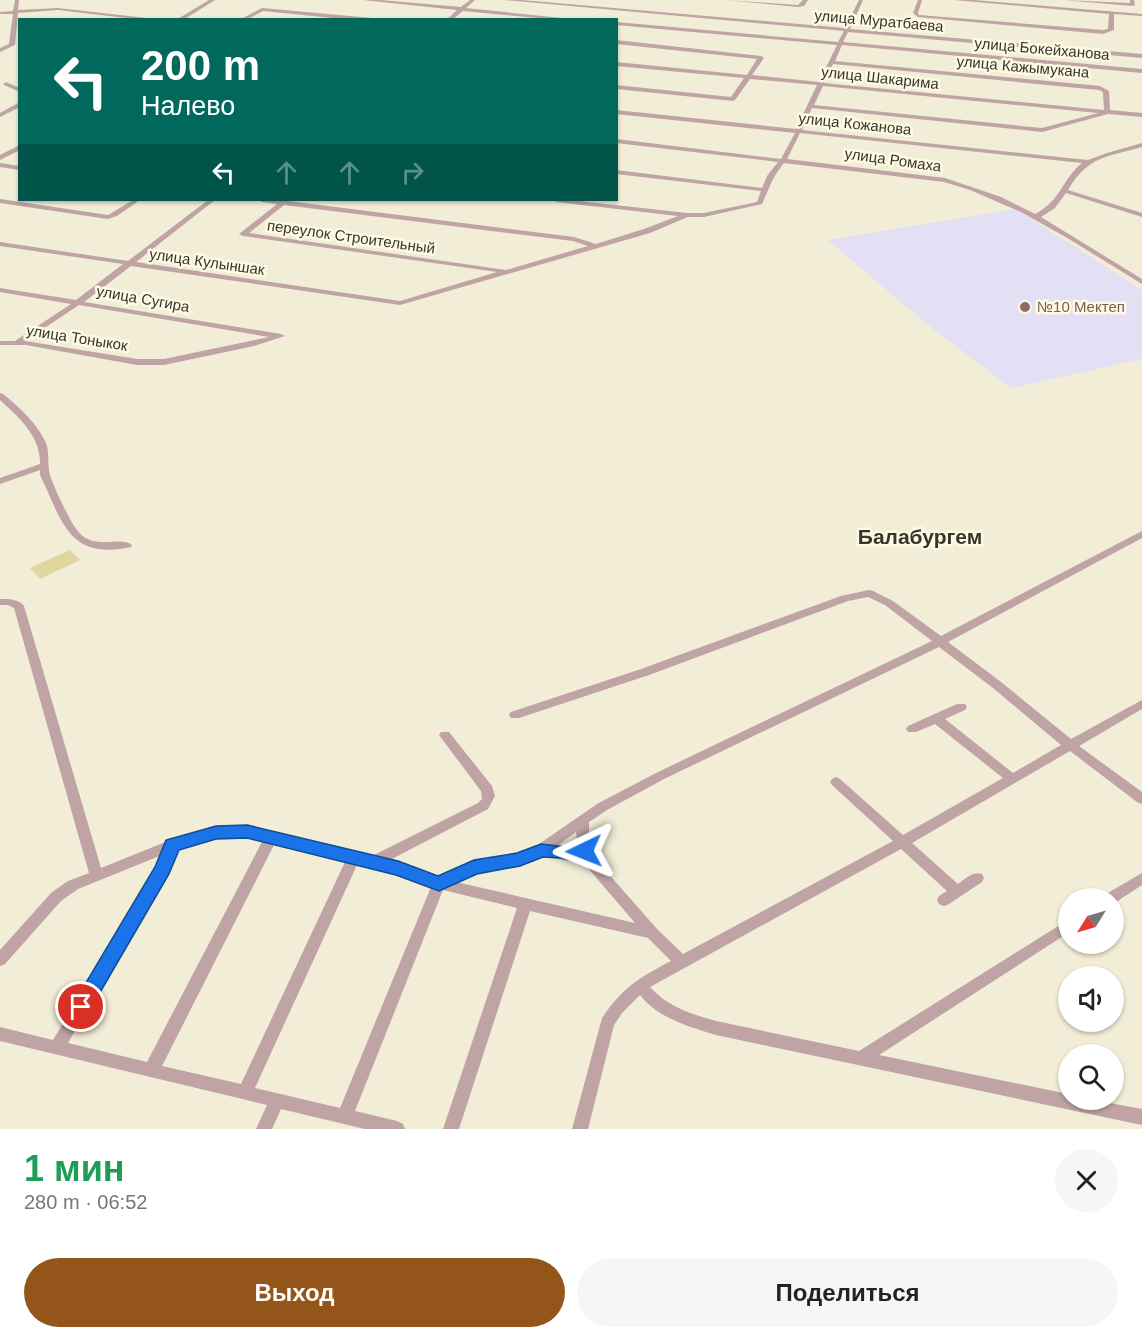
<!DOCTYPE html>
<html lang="ru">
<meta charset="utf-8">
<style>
:root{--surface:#fff;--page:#f6f6f6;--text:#222;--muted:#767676;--accent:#935519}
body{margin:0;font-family:Arial,sans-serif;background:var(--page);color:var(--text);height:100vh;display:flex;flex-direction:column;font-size:22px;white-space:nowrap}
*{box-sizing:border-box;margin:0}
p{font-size:20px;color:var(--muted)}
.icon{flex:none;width:33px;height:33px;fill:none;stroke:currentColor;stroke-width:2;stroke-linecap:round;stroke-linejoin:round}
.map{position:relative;height:1129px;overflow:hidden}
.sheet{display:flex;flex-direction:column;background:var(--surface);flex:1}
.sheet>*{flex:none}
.top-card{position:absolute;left:18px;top:18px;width:600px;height:183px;border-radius:0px;box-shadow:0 2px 4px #0004;background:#00695c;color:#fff;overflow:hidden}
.needle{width:39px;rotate:233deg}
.tools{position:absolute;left:1058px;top:888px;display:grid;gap:12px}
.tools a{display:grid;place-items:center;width:66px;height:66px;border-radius:50%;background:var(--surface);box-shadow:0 2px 4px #0004;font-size:30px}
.pin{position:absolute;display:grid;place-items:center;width:51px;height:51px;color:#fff;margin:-26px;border:3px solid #fff;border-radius:50%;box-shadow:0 2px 6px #0007}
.me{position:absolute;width:66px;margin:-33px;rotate:268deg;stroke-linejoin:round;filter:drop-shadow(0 0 4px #0008)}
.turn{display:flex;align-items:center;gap:21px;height:126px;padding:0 24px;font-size:27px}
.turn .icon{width:78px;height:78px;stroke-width:2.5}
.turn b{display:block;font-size:42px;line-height:51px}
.lanes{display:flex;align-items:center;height:57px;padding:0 24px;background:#0003;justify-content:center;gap:30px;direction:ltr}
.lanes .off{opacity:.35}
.round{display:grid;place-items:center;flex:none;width:63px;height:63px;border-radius:32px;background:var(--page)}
.overview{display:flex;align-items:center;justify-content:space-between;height:102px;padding:0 24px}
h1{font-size:36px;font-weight:600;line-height:45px;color:#1e9e55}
.primary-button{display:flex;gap:12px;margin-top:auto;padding:12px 24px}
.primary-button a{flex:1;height:69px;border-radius:36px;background:var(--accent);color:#fff;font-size:24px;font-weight:600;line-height:69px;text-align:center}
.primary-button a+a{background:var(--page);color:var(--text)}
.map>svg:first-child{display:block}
.education{fill:#e3dff5}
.green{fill:#e1d69f}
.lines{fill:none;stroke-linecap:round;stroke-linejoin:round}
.minor{fill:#bfa3a5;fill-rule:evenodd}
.route{fill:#1a73e8;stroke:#114b97;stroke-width:1.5}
.education-dot{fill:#8d6e63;stroke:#fffae4;stroke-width:2}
.labels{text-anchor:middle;stroke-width:5;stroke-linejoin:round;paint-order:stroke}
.far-street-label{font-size:15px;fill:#37352c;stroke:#fffae4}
.far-education-label{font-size:15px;fill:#785e54;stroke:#fffae4;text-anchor:start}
.quarter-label{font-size:21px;font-weight:bold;fill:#37352c;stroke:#fffae4}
</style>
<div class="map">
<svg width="1142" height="1129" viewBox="0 0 1142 1129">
<rect width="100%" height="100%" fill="#f1edd6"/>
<path class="education" d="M1016,209L1142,290V359L1011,388L927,324L828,240Z"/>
<path class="green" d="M70,550L80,560L40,579L30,568Z"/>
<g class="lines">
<g class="minor">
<path d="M15,0H19L18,10L58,8L164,20H143L58,10L18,13L15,45L0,52V48L9,44L13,14H0V12L13,11Z"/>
<path d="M209,0H215L183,20H176Z"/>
<path d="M363,0H381L461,7L470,0H475L466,8L581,20H558L463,11L452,20H446L457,10Z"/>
<path d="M504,0H522L845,28L859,0H863L850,29L1142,54V58L848,32L843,42L1142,69V73L842,45L835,61L1100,86L1109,91L1110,110L1142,113V117L1108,114L1042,132L812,108L802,130L1088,160L1107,153L1142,143V147C1107,157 1088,156 1068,190L1142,213V217L1066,193L1055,208L1041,217L1142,279V284L1069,239L1021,212L970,190L944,182L784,163C771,179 770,187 762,204L704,217H688L650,233L400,305L131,266L84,302L281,334L285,336L254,346L164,365H137L26,345H0V341H15L71,304L0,292V288L76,300L123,264L0,246V242L128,261L208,200H215L136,262L400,301L497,272L243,236L239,234L277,204L262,202L259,200H287L288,201L574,237L596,244L644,229L678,216L556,202L553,200H570L687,213H704L757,202L761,191L616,174V170L762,188L767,176L778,162L616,143V139L781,159L795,133L616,114V110L796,129L817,85L750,79L735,100L733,101L616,89V85L731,97L744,78L616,66V62L747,75L757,59L616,44V40L761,56L764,58L752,75L819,82L837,45L616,25V22L838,42L844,31ZM833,64L1099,90L1103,92L1104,110L824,83ZM823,86L1098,113L1042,128L814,105ZM800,133L1082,163C1062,179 1061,201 1035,214L1001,197L945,178L787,159ZM284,205L573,241L588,246L506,270L249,233ZM79,305L269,337L164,359H137L25,341Z"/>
<path d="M726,0L798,5L803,0H808L804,6L798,7Z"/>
<path d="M918,0H922L918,13L919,15L1103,30L1108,29L1109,14L954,0H974L1142,14V16L1114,14V30L1103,34L918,17L913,13Z"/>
<path d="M1062,0L1130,3V0H1134L1135,5L1133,6Z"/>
<path d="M262,8L372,18L374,20H352L263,11L246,20H239Z"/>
<path d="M6,82L20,88V92L4,85L3,84Z"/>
<path d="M20,102V107L0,117V113Z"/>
<path d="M20,145V150L0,160V155Z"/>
<path d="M0,163L20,166V170L0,167Z"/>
<path d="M0,199L108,215L133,200H140L117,216L108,219L0,203Z"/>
<path d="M0,393L3,394C20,408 37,423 46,443C50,454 47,465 50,475C53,485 70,522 77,530C93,552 120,535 132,545L131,547C68,561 62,520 40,475V470L0,484V478L40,464C41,437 19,417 0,400Z"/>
<path d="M1142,531V538L948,642L1001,682L1071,739L1142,700V709L1079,746L1142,792V804L1137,802L1070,751L912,843L958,884C965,879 973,871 982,874L984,878L982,882L949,904L944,906L939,904L937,900L939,896L947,891L901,849L650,987C668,1007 691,1014 716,1021L859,1051L1068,920V933L879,1055L1068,1094V1100H1094L1142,1109V1125L716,1035C688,1026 659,1019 640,995L622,1013L614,1025L588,1129H572L602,1018C623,987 639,978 671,961L648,938L530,911L459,1129H443L517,908L443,890L355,1111L397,1121L403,1124L405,1129H365L281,1109L272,1129H256L267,1105L0,1041V1027L53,1040L157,867L162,855L78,889L61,901L5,964L0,966V950L51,893L68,881L89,873L14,608L8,605H0V599C9,599 19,599 24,606L101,868L168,841L216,827L247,826L370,857L478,803L482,799L481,791L439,735L441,732H449L492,786L495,796L488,809L388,861L403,864L439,878L474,863L529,851L597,804L656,773L932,641L885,605L868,597L848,601L649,675L519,718H511L509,715L511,712L641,669L841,596L869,590L873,591L893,601L941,636ZM939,647L993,688L1061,745L1013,773L945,719L965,710L967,707L965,704H957L908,726L906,729L908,732H916L935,724L1003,778L903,835L840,779L836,777L832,779L830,782L832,785L893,841L683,954L657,929L592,855L589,840V822L607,810L664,779ZM576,832L578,850L557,846ZM247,836L263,840L147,1062L68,1043L168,873L178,849L216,837ZM275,843L345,862L241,1084L162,1066ZM543,855L560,856L582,861L635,923L456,882L477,873L533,860ZM357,865L396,873L431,887L340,1108L255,1088Z"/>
<path d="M1142,873V885L1116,902L1113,903V898H1104L1106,894Z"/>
</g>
</g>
<path class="route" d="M247,825L398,861L438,876L474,860L517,853L541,844L576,848L584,844L590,846L595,857L592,862L586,864L560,858L543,857L520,866L477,874L439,891L396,875L247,838L216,839L179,850L169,874L88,1013L81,1015L75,1013L72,1007L75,1001L155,867L166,840L216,826Z"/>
<circle class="education-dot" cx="1025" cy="307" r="6"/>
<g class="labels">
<g class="far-street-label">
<text transform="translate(879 21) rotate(5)" y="5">улица Муратбаева</text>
<text transform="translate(1042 49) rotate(5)" y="5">улица Бокейханова</text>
<text transform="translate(1023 67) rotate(5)" y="5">улица Кажымукана</text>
<text transform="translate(880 78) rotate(6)" y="5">улица Шакарима</text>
<text transform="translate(855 124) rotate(6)" y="5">улица Кожанова</text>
<text transform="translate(893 160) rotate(8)" y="5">улица Ромаха</text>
<text transform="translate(351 237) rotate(8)" y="5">переулок Строительный</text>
<text transform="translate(207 262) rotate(8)" y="5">улица Кулыншак</text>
<text transform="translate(143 299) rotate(10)" y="5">улица Сугира</text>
<text transform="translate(77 338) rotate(9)" y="5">улица Тоныкок</text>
</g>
<g class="far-education-label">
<text x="1037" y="312">№10 Мектеп</text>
</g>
<g class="quarter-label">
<text x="920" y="544">Балабургем</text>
</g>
</g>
</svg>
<div class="tools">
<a><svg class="needle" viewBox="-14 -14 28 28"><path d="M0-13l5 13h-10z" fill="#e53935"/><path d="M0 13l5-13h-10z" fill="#767676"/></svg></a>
<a><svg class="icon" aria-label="sound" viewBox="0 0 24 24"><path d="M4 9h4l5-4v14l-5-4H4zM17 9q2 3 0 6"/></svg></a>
<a><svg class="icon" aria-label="search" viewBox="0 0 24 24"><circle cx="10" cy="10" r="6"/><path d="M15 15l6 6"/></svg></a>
</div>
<div class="pin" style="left:81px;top:1007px;background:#d93025"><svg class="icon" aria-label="arrive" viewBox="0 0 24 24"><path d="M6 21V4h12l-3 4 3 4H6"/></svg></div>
<svg class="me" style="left:584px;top:851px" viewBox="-20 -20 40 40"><path d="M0-17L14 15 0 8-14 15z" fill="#1a73e8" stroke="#fff" stroke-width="4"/></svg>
<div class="top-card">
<div class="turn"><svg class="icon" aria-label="left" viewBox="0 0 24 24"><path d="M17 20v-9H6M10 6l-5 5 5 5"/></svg><div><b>200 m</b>Налево</div></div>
<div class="lanes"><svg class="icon" aria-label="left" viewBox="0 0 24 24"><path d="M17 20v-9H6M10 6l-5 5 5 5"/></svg><svg class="icon off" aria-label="ahead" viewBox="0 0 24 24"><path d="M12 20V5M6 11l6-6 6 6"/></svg><svg class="icon off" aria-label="ahead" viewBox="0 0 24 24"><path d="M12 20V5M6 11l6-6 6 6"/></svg><svg class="icon off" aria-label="right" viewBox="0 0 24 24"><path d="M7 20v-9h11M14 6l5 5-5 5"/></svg></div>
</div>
</div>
<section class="sheet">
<div class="overview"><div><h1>1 мин</h1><p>280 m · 06:52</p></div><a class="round"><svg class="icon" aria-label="close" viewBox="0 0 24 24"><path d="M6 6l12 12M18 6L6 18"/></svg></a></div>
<div class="primary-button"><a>Выход</a><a>Поделиться</a></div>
</section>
